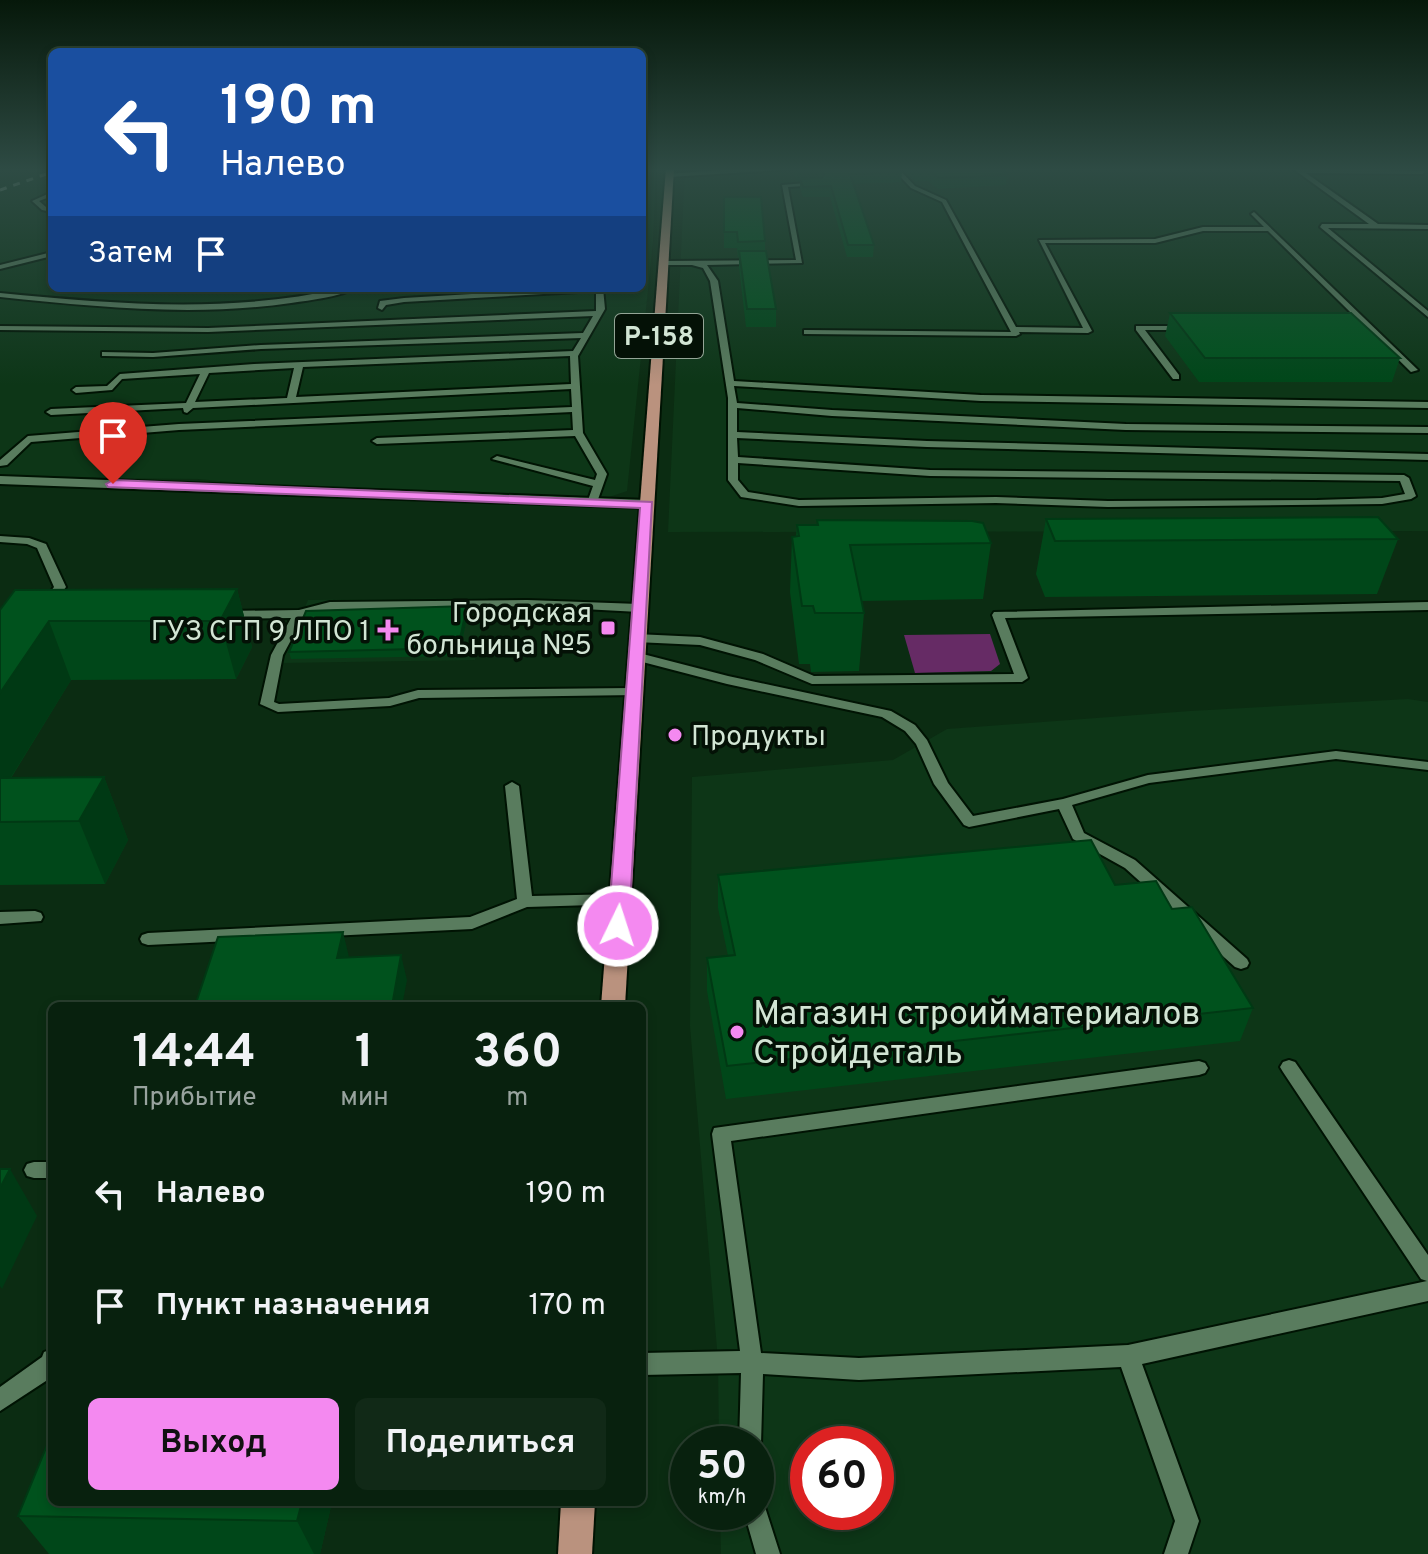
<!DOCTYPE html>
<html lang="ru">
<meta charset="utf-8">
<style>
:root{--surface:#08210e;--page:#112917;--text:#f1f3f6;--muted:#98a39e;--line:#293e2e;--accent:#f489f0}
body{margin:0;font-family:Overpass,sans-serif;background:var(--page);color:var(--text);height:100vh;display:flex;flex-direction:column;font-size:30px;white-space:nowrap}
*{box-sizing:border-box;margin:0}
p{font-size:26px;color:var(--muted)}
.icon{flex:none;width:44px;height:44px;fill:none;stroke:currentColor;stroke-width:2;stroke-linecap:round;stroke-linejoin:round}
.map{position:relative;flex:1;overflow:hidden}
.sheet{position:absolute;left:48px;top:1002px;width:598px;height:504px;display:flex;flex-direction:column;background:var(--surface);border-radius:12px;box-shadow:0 4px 12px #0003,0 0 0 2px var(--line)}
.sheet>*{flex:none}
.top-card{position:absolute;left:48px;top:48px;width:598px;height:244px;border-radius:12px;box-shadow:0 4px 12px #0003,0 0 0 2px var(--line);background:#1a4fa0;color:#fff;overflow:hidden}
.speed{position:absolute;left:670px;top:1426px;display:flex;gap:16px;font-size:40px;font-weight:700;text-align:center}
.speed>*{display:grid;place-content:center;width:104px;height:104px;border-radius:50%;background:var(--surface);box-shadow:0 4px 12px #0003,0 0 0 2px var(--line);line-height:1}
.speed small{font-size:20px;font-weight:400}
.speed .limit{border:12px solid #d22;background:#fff;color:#111}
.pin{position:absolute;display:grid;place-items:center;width:68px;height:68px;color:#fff;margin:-82px -34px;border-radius:50% 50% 50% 0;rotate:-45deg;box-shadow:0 0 8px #0007}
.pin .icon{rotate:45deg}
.me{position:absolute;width:88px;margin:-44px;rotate:4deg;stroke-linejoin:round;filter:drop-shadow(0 0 6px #0008)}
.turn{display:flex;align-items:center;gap:28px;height:168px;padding:0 40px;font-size:36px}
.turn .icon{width:104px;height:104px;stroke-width:2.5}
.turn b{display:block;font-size:56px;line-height:68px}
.then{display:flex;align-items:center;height:76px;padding:0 40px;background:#0003;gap:16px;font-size:30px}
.eta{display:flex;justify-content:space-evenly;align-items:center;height:136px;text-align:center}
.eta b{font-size:48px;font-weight:700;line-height:56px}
.primary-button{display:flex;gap:16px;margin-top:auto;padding:16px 40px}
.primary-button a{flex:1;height:92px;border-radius:12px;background:var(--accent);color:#111;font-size:32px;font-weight:700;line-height:92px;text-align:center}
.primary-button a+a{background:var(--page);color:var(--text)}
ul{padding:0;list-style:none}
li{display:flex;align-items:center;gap:24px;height:112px;padding:0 40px}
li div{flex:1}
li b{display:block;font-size:30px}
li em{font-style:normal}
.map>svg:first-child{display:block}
.built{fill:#0d3617;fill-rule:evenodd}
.green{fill:#662b65}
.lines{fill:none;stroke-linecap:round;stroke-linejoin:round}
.service-casing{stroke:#001303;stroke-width:4}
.minor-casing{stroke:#001303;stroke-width:4}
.primary-casing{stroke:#001303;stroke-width:4}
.service{fill:#597c5e;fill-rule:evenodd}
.minor{fill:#597c5e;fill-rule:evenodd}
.primary{fill:#ba927e;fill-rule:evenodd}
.rail{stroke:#b0c5b3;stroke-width:3;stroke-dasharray:7 7;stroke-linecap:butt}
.wall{fill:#004719}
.shaded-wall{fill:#003914}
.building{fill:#00521d;stroke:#003914;stroke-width:2}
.route{fill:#f489f0;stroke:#9f599c;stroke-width:2}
.poi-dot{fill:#f489f0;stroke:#041106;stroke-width:3}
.labels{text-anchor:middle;stroke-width:7;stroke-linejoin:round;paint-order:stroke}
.shield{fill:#041106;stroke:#94a596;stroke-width:2}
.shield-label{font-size:26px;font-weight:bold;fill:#d2e5d4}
.poi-label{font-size:28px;fill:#d2e5d4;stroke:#041106;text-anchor:end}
.near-poi-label{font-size:34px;fill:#d2e5d4;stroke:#041106;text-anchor:start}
</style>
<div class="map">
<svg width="1428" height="1554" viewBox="0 0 1428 1554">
<rect width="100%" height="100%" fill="#0b2c12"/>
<g class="built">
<path d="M0,168H52V288H642V168H656L653,242L627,491L603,499L331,491L198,479L0,477Z"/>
<path d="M685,168H1428V531L668,532Z"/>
<path d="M488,598L475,660L282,663L308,600Z"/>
<path d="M1408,699L1428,702V1554H721L720,1512H756V1444H719L718,1361L690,1026L692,777L893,760L947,729L1190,711ZM808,1444H876V1512H808Z"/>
</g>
<path class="green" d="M990,634L1000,664L991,671L915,673L904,635Z"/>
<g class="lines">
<defs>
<g id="service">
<path d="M892,168H898L915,186L946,200L1016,327L1083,328L1039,240L1155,239L1203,227H1264L1251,214L1254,212L1418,370L1411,372L1268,231H1203L1155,243H1045L1092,331L1088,333L1019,332L1020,334L1016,336L804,334V330H807L1011,332L942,202L911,188Z"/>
<path d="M1292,168L1425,171L1423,174L1306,173L1378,224L1428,225V229L1328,228L1428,311V317L1320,227L1322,224H1369Z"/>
<path d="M818,182L820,185L788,187L802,263L707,265L718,281L734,381L981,395L1428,402V408L981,401L734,386L737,403L832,410L1126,424L1428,427V433L1126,430L832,416L737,408V432L927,441L1428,454V460L927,447L737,438L738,457L930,470L1404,475L1409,478L1416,496L1411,499L1382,504L1108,507L996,503L799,506L741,497L728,480V398L710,281L703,268L692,265H664L660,263L664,261L796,260L782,185ZM738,463L930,476L1400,481L1405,494L1382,498L1317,500L1108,501L996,497L799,500L748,492L738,480Z"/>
<path d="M52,192V196L39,201L46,207L52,208V212L42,210L32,201Z"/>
<path d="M52,252V256L0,269V265Z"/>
<path d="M343,288H357C338,297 312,300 291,303C194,317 97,307 0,297V293C115,304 229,314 343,288Z"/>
<path d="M577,288H603L605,309L578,356L583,433L607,474L596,505L592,506L587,503L593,486L492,459L497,456L595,480L597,474L575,436L377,444L372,441L377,438L573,430L572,412L179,430L31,442L7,465L0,466V460L28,436L179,424L572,407L571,389L193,408L187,413L184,412L183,408L51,415L46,412L51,409L186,403L200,374L122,379L112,390L76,393L72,390L76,387L107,386L120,374L254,364L573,351L581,338L261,349L153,357L105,356H102V352L153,353L261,345L583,333L593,316L208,332L0,330V326L208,328L596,311V291L404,302L386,305L382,310L378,308L380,301L404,298ZM570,356L571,384L296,397L303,367ZM294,368L287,398L195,402L209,373Z"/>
<path d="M1136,326H1186V330H1145L1179,375V379H1173L1136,330Z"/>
<path d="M0,536L29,538L46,544L66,587L51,607L47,609L41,605L54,587L37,548L27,544L0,542Z"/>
<path d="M527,600L639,604L645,608L639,612L527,606L330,610L304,616L283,655L274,702L279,704L389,698L418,690L632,688L638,692L637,695L419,698L390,706L278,712L260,704L271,655L291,618L227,619L221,615L227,611L299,610L330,602Z"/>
<path d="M1428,602V610L1005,618L1028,678L1022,682L812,684L755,660L700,645L636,642L630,638L636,634L700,637L763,654L814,676L1014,674L992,615L994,612Z"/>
<path d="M635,652L728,676L891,711L915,725L927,740L948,783L973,816L1063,799L1148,775L1336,751L1428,762V770L1336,759L1149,783L1072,805L1084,833L1135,860L1247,959L1249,963L1247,967L1241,969L1235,967L1125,868L1073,839L1059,809L969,827L964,825L934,784L916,744L905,731L882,717L727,684L631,659L629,656Z"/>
<path d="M512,782L519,786L532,896L620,894L626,896L628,900L626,904L527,907L472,929L148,945L142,943L140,939L142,935L148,933L470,917L517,899L505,786Z"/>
<path d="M35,911L41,913L43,917L41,921L0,924V912Z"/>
<path d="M1289,1060L1295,1062L1428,1255V1301L1142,1364L1199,1521L1188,1554H1164L1175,1521L1121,1367L859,1380L763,1374L761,1444L756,1453V1444H739L741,1373L642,1375V1353L740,1351L712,1134L714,1128L1199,1061L1205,1063L1208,1068L1205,1073L1199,1075L731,1141L761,1353L859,1358L1128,1345L1427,1281L1421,1279L1283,1072L1280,1067L1283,1062Z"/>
<path d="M34,1162H52V1178H34L27,1176L24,1170L27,1164Z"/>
<path d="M52,1349V1377L0,1411V1387L42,1357L44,1352Z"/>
<path d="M756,1500L764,1504L780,1554H756L744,1512H756Z"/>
</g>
<g id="minor">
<path d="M753,168H811L669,177L665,174Z"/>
<path d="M0,476L647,500L654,504L647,508L0,484Z"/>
</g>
<g id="primary">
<path d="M666,168H674L625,1006H601Z"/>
<path d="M561,1502H595L592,1554H558Z"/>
</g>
</defs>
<use href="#service" class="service-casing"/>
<use href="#minor" class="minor-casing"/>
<use href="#primary" class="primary-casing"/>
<use href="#service" class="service"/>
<use href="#minor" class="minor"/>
<use href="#primary" class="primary"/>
<path class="rail" d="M0,190L52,172"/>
</g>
<g class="wall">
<path d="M794,168H899L902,172L901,182L853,184L874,245L873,257H847L830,197H803L800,189V181H797L794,172Z"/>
<path d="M901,168H1003L1005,169L1004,173L1007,175L1006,185L938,189L928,181H915Z"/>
<path d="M724,197L765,241V251L776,309V327H746L739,267V257H738L737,248H724Z"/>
<path d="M1170,313L1400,358L1392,382H1199L1165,336Z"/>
<path d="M1046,519L1398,539L1377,594L1045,597L1036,574Z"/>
<path d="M817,520L991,543L983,599L861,601L864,613L859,671L811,672L810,664H799L790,592L792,537H796L797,525H817Z"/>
<path d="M237,589L252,647L236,679L71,680L11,778L104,777L128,840L105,884L0,885V610Z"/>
<path d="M468,613L459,656L291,659L289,652Z"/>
<path d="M718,875L1115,885L1172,909L1253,1008L1240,1041L726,1099L707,991V958L728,956L718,908Z"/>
<path d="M52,1502H332L320,1554H49L18,1516Z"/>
</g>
<g class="shaded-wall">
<path d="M819,169V179L797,181V170Z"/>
<path d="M237,589L252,647L236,679L220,621Z"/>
<path d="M467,606L468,613L459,656L458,648Z"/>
<path d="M49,621L71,680L0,795V693Z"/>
<path d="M104,777L128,840L105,884L79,821Z"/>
<path d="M343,932L349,957L337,958Z"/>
<path d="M401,955L407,980L402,1006H392Z"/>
<path d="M10,1169L37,1216L2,1289L0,1286V1188Z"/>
<path d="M302,1502H332L320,1554H314L297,1521Z"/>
</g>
<g class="building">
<path d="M796,168H899L902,172L850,174L874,245H848L831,186L803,187L800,179L822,178L824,173L819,169L797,170Z"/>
<path d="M912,168H1003L1005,169H1000L1007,175L939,178L929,170L916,171Z"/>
<path d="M724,197H761L765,241L738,242L737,232H724Z"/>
<path d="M739,251H766L776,309H747Z"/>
<path d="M1170,313H1351L1400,358H1205Z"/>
<path d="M1378,517L1398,539L1055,541L1046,519Z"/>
<path d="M817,520L972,521L983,523L991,543L850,545L864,613H815L813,606H802L792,537L799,536L797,525H818Z"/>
<path d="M237,589L220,621H49L0,693V610L15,590Z"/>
<path d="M467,606L458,648L289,652L306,611Z"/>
<path d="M104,777L79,821L0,822V778Z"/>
<path d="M1091,840L1115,885L1156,881L1172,909L1192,907L1253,1008L727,1066L707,958L735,955L718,875Z"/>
<path d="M343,932L337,958L401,955L392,1006H195L218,937Z"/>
<path d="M0,1169H10L0,1188Z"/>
<path d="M52,1433V1502H302L297,1521L18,1516Z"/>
</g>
<linearGradient id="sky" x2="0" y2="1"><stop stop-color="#06180a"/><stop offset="0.44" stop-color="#2e4b44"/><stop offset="1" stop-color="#2e4b44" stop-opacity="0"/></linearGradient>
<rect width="1428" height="385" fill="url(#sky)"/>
<path class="route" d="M113,480L652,502L629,926L626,931H611L608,926L640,508L108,487L106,484Z"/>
<g class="poi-dot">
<rect x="600" y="620" width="16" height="16" rx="4"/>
<path d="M384 618h8v8h8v8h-8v8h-8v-8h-8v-8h8z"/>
<circle cx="675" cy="735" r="8"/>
<circle cx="737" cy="1032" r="8"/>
</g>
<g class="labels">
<rect class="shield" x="615" y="314" width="88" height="44" rx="6"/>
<g class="shield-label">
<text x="659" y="345">Р-158</text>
</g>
<g class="poi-label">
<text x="592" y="622">Городская<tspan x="592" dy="32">больница №5</tspan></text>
<text x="370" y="640">ГУЗ СГП 9 ЛПО 1</text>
<text x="691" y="745" text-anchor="start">Продукты</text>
</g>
<g class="near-poi-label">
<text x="753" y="1024">Магазин строийматериалов<tspan x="753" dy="39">Стройдеталь</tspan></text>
</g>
</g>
</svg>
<div class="speed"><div>50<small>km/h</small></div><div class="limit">60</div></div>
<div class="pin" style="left:113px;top:484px;background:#d93025"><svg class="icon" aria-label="arrive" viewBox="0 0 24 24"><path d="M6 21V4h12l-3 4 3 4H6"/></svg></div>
<svg class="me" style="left:618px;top:926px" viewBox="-20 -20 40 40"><circle r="17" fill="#f489f0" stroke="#fff" stroke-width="3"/><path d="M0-11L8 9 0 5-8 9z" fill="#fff"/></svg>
<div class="top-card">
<div class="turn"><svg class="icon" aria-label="left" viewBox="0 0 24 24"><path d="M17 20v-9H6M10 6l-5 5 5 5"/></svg><div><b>190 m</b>Налево</div></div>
<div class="then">Затем<svg class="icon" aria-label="arrive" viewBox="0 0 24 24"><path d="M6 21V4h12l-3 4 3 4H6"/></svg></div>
</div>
<section class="sheet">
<div class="eta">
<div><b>14:44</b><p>Прибытие</p></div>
<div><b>1</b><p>мин</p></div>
<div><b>360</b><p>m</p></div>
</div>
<ul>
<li><svg class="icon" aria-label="left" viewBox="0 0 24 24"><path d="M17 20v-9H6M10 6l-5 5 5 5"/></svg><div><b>Налево</b></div><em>190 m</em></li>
<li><svg class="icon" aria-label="arrive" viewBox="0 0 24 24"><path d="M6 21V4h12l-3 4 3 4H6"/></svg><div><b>Пункт назначения</b></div><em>170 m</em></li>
</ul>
<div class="primary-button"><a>Выход</a><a>Поделиться</a></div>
</section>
</div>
